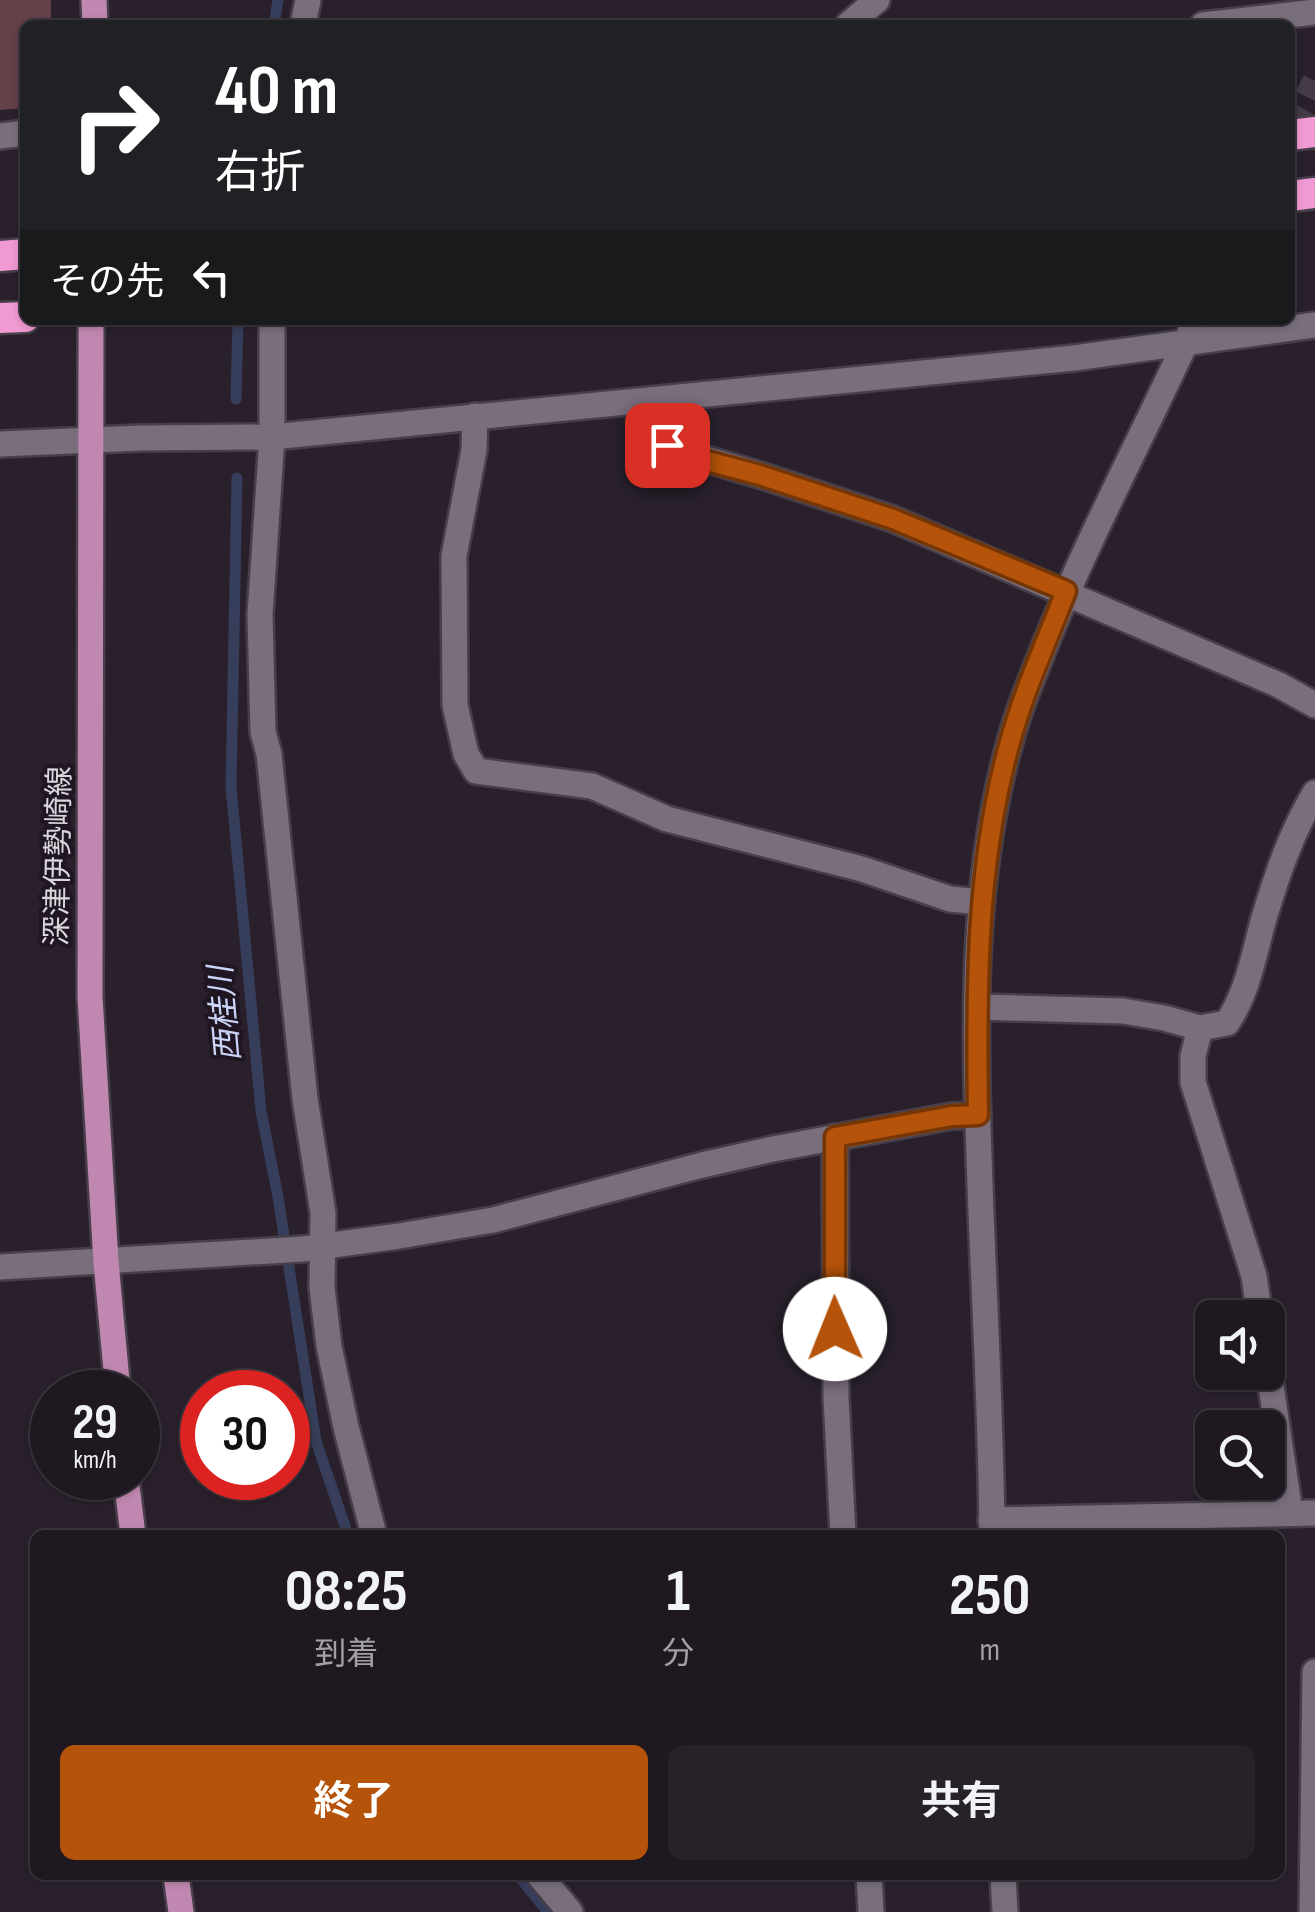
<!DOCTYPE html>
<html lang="ja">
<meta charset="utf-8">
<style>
:root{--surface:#1f1821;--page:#27212a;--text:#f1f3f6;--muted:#a1a0a5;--line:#3c373f;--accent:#b45309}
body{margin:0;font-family:"Sofia Sans Condensed","Noto Sans JP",sans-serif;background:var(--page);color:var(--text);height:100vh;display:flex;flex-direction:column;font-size:38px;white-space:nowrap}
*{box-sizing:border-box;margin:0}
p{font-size:32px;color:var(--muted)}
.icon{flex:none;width:55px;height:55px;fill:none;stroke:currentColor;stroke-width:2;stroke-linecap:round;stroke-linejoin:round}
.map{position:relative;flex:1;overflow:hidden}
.side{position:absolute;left:30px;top:1530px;width:1255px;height:350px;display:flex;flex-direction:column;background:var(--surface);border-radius:15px;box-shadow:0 2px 8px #0004,0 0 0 2px var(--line)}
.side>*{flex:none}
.top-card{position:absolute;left:20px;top:20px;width:1275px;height:305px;border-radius:15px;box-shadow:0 2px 8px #0004,0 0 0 2px var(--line);background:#202124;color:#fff;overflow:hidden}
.buttons{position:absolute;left:1195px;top:1300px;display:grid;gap:20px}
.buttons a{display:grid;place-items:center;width:90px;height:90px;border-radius:15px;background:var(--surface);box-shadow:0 2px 8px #0004,0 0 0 2px var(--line);font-size:50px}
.speed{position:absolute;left:30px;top:1370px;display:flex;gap:20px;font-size:50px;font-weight:700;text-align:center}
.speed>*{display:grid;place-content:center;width:130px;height:130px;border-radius:50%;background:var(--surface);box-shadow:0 2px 8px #0004,0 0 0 2px var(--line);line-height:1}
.speed small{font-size:25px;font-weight:400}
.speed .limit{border:15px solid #d22;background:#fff;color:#111}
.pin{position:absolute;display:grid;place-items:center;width:85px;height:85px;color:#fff;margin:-42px;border-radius:20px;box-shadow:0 5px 15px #0006}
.me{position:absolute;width:110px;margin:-55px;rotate:359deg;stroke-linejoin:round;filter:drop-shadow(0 0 8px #0008)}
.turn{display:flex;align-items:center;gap:35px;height:210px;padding:0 30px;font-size:45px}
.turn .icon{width:130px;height:130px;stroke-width:2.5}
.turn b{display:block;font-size:70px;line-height:85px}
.then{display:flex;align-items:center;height:95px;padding:0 30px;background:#0003;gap:20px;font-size:38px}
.eta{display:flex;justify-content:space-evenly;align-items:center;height:170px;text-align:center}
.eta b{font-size:60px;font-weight:700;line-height:70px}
.primary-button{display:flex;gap:20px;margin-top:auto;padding:20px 30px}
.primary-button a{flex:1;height:115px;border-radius:15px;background:var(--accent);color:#fff;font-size:40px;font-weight:700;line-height:115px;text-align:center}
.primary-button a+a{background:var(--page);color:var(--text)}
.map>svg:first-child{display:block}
.green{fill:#634149}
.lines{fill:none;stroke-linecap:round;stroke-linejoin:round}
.stream{stroke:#373e5b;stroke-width:11}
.minor-tunnel{stroke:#443b47;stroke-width:25;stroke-dasharray:25 12;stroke-linecap:butt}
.minor-casing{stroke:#463e48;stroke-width:30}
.major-casing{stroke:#463e48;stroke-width:30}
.highway-casing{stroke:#463e48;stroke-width:35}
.minor{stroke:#796e7c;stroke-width:25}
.major{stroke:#c088b0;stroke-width:25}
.highway{stroke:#f099d2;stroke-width:30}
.route-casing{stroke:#753606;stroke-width:25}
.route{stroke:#b45309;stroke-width:18}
.labels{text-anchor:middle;stroke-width:8;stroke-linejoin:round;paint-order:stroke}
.street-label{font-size:30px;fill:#dbd5dd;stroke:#1f1622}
.water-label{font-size:32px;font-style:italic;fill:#cbd4f7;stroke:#1f1622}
</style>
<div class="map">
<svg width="1315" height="1912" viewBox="0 0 1315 1912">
<rect width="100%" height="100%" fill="#29202c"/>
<path class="green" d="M0,0H51V25H25V108L0,110Z"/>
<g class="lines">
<g class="stream">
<path d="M274,25L278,0"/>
<path d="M236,399L238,320"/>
<path d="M237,478L231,787L261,1111L278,1197L316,1441L348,1535"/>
<path d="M518,1875L548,1912"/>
</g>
<path class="minor-tunnel" d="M1290,130L1315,81"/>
<defs>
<g id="minor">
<path d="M303,25L308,0"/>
<path d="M848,25L877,0"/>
<path d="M1203,25L1315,12"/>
<path d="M0,136L25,133"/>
<path d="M272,320V437L260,615L263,732L269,754L305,1099L323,1213L322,1288L329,1346L346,1427L374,1535"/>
<path d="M655,401C659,418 658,439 675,450L760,475L893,519L1279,685L1315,705"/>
<path d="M475,416L474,450L454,556L455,705L466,754L476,771L592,786L667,819L862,869L950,899L981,902"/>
<path d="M0,444L141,438L272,437L1074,358L1315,325"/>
<path d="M977,1007L1123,1011L1164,1018L1200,1028L1227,1023C1248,992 1254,954 1264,918C1277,875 1291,833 1315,793"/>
<path d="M1200,1028L1193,1056V1082L1254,1276L1260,1318"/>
<path d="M835,1137L836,1397L843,1535"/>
<path d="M0,1267L303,1249L399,1236L493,1220L702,1165L773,1149L952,1116L978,1115"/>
<path d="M1268,1366L1290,1512"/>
<path d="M991,1520L1315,1513"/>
<path d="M992,1535C991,1409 983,1282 979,1156C974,1018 972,877 1010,742C1018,710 1031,681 1043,650C1088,537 1146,430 1196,320"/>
<path d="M539,1875L570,1912"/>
<path d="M869,1875L871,1912"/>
<path d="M1003,1875L1005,1912"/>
<path d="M1312,1912L1315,1672"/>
</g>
<g id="major">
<path d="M94,0L95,25"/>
<path d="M91,320L90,997L106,1262L118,1392"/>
<path d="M126,1478L133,1535"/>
<path d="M176,1875L181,1912"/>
</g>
<g id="highway">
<path d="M1290,135L1315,132"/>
<path d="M1290,196L1315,193"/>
<path d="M0,256L25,254"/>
<path d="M0,318L25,317"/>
</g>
</defs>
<use href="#minor" class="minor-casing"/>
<use href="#major" class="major-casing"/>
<use href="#highway" class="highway-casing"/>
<use href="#minor" class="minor"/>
<use href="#major" class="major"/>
<use href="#highway" class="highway"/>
</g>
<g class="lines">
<defs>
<path id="route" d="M667,445L696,458L760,475L893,519L1066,591C1047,641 1024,690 1010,742C976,863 976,990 978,1115L952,1116L835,1137V1329"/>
</defs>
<use href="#route" class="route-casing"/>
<use href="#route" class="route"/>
</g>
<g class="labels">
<g class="street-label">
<text transform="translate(58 856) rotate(-89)" y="10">深津伊勢崎線</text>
</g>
<g class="water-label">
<text transform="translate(224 1014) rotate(-95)" y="11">西桂川</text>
</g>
</g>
</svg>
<div class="buttons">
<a><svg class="icon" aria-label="sound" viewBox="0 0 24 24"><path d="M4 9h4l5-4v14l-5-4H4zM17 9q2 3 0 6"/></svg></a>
<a><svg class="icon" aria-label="search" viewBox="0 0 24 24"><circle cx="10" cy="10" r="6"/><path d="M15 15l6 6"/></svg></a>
</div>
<div class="speed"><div>29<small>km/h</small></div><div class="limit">30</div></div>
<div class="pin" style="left:667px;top:445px;background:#d93025"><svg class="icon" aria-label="arrive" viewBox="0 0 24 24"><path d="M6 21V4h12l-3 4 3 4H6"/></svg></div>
<svg class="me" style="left:835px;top:1329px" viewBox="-20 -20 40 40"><circle r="19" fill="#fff"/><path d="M0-13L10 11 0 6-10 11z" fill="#b45309"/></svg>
<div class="top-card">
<div class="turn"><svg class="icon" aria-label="right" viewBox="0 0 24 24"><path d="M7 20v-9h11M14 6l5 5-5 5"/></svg><div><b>40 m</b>右折</div></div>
<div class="then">その先<svg class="icon" aria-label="left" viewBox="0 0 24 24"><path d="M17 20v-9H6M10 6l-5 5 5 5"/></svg></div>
</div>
<section class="side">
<div class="eta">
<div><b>08:25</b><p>到着</p></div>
<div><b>1</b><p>分</p></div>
<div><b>250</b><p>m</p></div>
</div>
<div class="primary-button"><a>終了</a><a>共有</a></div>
</section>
</div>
